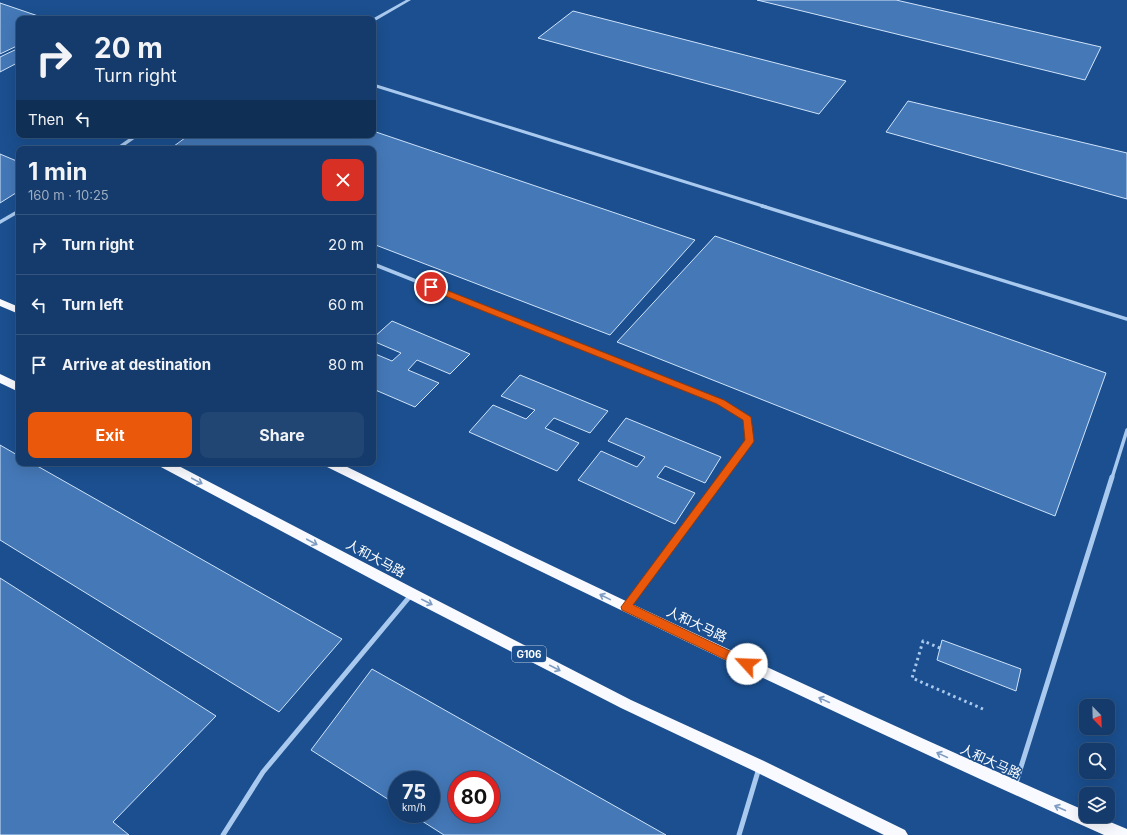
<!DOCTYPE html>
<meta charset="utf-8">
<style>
:root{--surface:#143b6b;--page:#214673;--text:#f1f3f6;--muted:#9dadc1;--line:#33557e;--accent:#ea580c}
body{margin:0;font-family:Inter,"Noto Sans SC",sans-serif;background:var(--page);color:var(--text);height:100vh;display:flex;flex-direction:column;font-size:15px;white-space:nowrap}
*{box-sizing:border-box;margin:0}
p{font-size:13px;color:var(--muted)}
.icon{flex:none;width:22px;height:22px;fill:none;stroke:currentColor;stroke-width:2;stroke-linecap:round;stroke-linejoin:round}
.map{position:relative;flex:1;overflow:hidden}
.drawer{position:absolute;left:16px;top:146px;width:360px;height:320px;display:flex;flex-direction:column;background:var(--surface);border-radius:8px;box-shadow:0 4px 16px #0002,0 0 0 1px var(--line)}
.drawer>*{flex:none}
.guide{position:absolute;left:16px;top:16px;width:360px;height:122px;border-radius:8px;box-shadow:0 4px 16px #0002,0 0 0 1px var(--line);background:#143b6b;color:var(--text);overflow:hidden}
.needle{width:26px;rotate:157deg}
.tools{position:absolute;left:1079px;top:699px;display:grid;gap:8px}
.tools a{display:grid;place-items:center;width:36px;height:36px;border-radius:8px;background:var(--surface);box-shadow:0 4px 16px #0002,0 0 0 1px var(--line);font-size:20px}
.speed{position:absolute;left:388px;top:771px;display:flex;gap:8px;font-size:20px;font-weight:700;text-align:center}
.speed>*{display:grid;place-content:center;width:52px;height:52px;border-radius:50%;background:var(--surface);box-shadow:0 4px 16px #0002,0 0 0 1px var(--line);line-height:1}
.speed small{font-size:10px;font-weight:400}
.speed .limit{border:6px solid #d22;background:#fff;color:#111}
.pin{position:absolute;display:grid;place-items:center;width:34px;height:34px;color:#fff;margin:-17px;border:2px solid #fff;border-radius:50%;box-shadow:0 1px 4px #0007}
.me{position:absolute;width:44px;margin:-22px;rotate:295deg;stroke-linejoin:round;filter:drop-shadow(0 0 3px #0008)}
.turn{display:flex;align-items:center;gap:14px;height:84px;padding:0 12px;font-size:18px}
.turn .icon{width:52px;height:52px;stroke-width:2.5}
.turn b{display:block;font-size:28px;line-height:34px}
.then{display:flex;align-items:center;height:38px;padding:0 12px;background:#0003;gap:8px;font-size:15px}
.round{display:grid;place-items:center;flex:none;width:42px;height:42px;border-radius:8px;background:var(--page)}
.summary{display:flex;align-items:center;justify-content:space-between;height:68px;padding:0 12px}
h1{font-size:24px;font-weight:700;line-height:30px}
.cta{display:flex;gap:8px;margin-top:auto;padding:8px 12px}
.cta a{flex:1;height:46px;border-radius:8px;background:var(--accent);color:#fff;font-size:16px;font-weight:700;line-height:46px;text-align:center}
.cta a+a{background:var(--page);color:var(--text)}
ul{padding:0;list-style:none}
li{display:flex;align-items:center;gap:12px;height:60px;padding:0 12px;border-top:1px solid var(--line)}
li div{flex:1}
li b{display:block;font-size:15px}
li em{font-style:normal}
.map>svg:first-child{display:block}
.building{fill:#4478b7;stroke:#cfe3fa;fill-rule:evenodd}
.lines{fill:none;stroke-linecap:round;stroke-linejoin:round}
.path{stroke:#a9c9ee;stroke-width:3;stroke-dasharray:2.5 3.5;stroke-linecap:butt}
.minor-far2{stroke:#a9c9ee;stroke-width:3}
.minor-far1{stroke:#a9c9ee;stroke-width:3.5}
.minor{stroke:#a9c9ee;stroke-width:5}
.tertiary{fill:#a9c9ee;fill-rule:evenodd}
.trunk{fill:#f8faff;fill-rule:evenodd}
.oneway{stroke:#7e9cc1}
.route{fill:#ea580c;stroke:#983908}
.labels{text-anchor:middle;stroke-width:3;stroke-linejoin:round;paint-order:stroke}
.shield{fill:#1b4f8f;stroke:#bbcadd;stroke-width:1}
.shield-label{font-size:10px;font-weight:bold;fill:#fff}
.near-street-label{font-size:13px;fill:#fff;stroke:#1b4f8f}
</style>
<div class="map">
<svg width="1127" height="835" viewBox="0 0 1127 835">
<rect width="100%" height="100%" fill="#1b4f8f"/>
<g class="building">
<path d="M757,0H896L1101,47L1085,80Z"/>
<path d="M0,3L47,19H19V45L0,54Z"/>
<path d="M573,11L846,81L819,114L538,38Z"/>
<path d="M19,48V62L0,72V57Z"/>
<path d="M908,101L1127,153V199L886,132Z"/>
<path d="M373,131L695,240L610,335L373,244V149H170L189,135H373Z"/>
<path d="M0,154L19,162V191L0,203Z"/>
<path d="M715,236L1106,373L1055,516L617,342Z"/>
<path d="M392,321L470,354L450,374L417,360L408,370L439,383L415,407L373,389V353L392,361L401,353L373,341V338Z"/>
<path d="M520,375L608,411L590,433L554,418L545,428L579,443L557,471L469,432L493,405L526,419L535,410L501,396Z"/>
<path d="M626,418L721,457L705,483L665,466L657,477L695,493L675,524L578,480L601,451L637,467L645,457L608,441Z"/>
<path d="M0,445L19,456V463H32L342,639L279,712L0,540Z"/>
<path d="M0,578L216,716L113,822L129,835H0Z"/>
<path d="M942,640L1021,669L1016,691L937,660Z"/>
<path d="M372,669L666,835H444L411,814H431V780H397V805L311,750ZM457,780H491V814H457Z"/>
</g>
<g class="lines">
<path class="path" d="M940,648L923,641L912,678L983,709"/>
<path class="minor-far2" d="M373,85L766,207"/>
<g class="minor-far1">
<path d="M762,206L1127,319"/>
<path d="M373,264L720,402L747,419L749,441L721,478"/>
<path d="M1112,478L1127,430"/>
</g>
<g class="minor">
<path d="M626,606L722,477"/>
<path d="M1015,786L1112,477"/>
<path d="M223,835L263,772L411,595"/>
<path d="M739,835L759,768"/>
</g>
<g class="tertiary">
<path d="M406,0H411L375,21H373V19H372Z"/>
<path d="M134,135H140L120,149H114Z"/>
<path d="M19,209V213L0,224V220Z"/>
</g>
<g class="trunk">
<path d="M0,299L19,307V314L0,306Z"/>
<path d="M0,374L19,383V392L0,383Z"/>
<path d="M157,463H173L417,590L631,700L764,761L905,830L908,835H884L754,771L621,708L407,598L159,466Z"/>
<path d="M323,463H339C586,583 834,701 1086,811V816H1096L1127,829V835H1104C842,718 583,593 325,466Z"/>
</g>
</g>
<defs><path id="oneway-shaft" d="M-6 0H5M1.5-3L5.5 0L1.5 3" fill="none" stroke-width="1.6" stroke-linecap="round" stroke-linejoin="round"/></defs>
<g class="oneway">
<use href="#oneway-shaft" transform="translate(197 481) rotate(28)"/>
<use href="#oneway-shaft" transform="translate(312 542) rotate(28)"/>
<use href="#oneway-shaft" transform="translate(605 597) rotate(-154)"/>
<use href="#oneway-shaft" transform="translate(427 602) rotate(27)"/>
<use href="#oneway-shaft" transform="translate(555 668) rotate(27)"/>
<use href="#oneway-shaft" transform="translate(824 700) rotate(-155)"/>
<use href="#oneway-shaft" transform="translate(942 755) rotate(-155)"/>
<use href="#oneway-shaft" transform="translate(1060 808) rotate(-156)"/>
</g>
<path class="route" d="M431,284L724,400L751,417L754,441L753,443L633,605L751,661L753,664L751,668L747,669L743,668L622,610L621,607L745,440L743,420L717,404L428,289L427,287Z"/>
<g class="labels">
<rect class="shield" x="512" y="646" width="34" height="16" rx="3"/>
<g class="shield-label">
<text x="529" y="658">G106</text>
</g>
<g class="near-street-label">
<text transform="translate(376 558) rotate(28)" y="5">人和大马路</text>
<text transform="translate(697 624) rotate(25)" y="5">人和大马路</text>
<text transform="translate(991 761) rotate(24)" y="5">人和大马路</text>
</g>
</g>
</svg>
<div class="tools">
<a><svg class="needle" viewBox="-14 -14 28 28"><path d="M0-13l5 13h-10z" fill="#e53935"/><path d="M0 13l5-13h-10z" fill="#9dadc1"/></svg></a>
<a><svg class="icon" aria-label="search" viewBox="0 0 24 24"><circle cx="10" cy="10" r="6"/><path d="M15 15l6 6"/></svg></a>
<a><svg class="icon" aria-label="layers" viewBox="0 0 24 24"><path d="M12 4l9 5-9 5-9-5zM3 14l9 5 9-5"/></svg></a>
</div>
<div class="speed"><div>75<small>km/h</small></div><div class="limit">80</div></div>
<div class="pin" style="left:431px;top:287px;background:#d93025"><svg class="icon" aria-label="arrive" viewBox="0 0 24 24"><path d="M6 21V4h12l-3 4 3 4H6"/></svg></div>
<svg class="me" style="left:747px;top:664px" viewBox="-20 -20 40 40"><circle r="19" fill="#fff"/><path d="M0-13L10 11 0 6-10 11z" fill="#ea580c"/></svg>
<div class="guide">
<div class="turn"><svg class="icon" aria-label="right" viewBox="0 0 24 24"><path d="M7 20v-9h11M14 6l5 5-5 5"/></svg><div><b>20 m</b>Turn right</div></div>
<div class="then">Then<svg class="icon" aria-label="left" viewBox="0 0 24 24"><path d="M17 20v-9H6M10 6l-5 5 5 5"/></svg></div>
</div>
<section class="drawer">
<div class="summary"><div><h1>1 min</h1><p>160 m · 10:25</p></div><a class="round" style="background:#d93025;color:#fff"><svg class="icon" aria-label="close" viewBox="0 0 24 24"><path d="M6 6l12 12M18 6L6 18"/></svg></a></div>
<ul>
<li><svg class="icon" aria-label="right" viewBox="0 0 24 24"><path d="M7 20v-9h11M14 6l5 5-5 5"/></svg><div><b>Turn right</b></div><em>20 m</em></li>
<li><svg class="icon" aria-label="left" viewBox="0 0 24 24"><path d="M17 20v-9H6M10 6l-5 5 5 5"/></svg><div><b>Turn left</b></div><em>60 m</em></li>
<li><svg class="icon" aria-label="arrive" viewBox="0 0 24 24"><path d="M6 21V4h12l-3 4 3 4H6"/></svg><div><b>Arrive at destination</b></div><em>80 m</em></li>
</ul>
<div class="cta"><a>Exit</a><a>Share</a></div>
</section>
</div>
